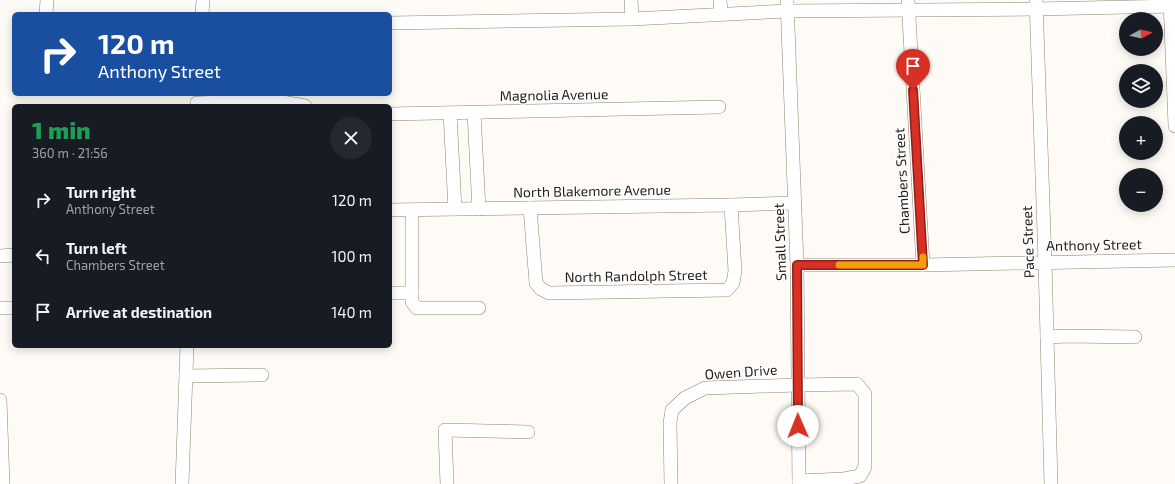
<!DOCTYPE html>
<meta charset="utf-8">
<style>
:root{--surface:#171b24;--page:#242831;--text:#f1f3f6;--muted:#9ea1a6}
body{margin:0;font-family:"Exo 2",sans-serif;background:var(--page);color:var(--text);height:100vh;display:flex;flex-direction:column;font-size:15px;white-space:nowrap}
*{box-sizing:border-box;margin:0}
p{font-size:13px;color:var(--muted)}
.icon{flex:none;width:22px;height:22px;fill:none;stroke:currentColor;stroke-width:2;stroke-linecap:round;stroke-linejoin:round}
.map{position:relative;flex:1;overflow:hidden}
.panel{position:absolute;left:12px;top:104px;width:380px;height:244px;display:flex;flex-direction:column;background:var(--surface);border-radius:6px;box-shadow:0 2px 10px #0003}
.panel>*{flex:none}
.banner{position:absolute;left:12px;top:12px;width:380px;height:84px;border-radius:6px;box-shadow:0 2px 10px #0003;background:#1a4fa0;color:#fff;overflow:hidden}
.needle{width:26px;rotate:82deg}
.controls{position:absolute;left:1119px;top:12px;display:grid;gap:8px}
.controls a{display:grid;place-items:center;width:44px;height:44px;border-radius:50%;background:var(--surface);box-shadow:0 2px 10px #0003;font-size:20px}
.pin{position:absolute;display:grid;place-items:center;width:34px;height:34px;color:#fff;margin:-41px -17px;border-radius:50% 50% 50% 0;rotate:-45deg;box-shadow:0 0 4px #0007}
.pin .icon{rotate:45deg}
.me{position:absolute;width:44px;margin:-22px;rotate:359deg;stroke-linejoin:round;filter:drop-shadow(0 0 3px #0008)}
.turn{display:flex;align-items:center;gap:14px;height:84px;padding:0 20px;font-size:18px}
.turn .icon{width:52px;height:52px;stroke-width:2.5}
.turn b{display:block;font-size:28px;line-height:34px}
.round{display:grid;place-items:center;flex:none;width:42px;height:42px;border-radius:21px;background:var(--page)}
.headline{display:flex;align-items:center;justify-content:space-between;height:68px;padding:0 20px}
h1{font-size:24px;font-weight:800;line-height:30px;color:#1e9e55}
ul{padding:0;list-style:none}
li{display:flex;align-items:center;gap:12px;height:56px;padding:0 20px}
li div{flex:1}
li b{display:block;font-size:15px}
li em{font-style:normal}
.map>svg:first-child{display:block}
.lines{fill:none;stroke-linecap:round;stroke-linejoin:round}
.minor-casing{stroke:#8f8371;stroke-width:14}
.minor{stroke:#fff;stroke-width:13}
.route-casing{stroke:#8d1f18;stroke-width:10}
.route{stroke:#d93025;stroke-width:7}
.slow{stroke:#f59e0b;stroke-width:7}
.labels{text-anchor:middle;stroke-width:3;stroke-linejoin:round;paint-order:stroke}
.street-label{font-size:14px;fill:#231f17;stroke:#fff}
</style>
<div class="map">
<svg width="1175" height="484" viewBox="0 0 1175 484">
<rect width="100%" height="100%" fill="#fefbf7"/>
<g class="lines">
<defs>
<g id="minor">
<path d="M631,0L632,19"/>
<path d="M720,0L721,14"/>
<path d="M787,0L797,265L799,484"/>
<path d="M908,0L923,265"/>
<path d="M1036,0L1045,262L1051,484"/>
<path d="M1170,0L1175,126"/>
<path d="M46,14L47,0"/>
<path d="M202,14L203,0"/>
<path d="M390,23L632,19L788,11L1036,9L1175,6"/>
<path d="M197,103L248,101L282,102L305,106"/>
<path d="M450,113L455,209"/>
<path d="M474,113L479,209"/>
<path d="M390,114L719,107"/>
<path d="M530,208L536,283L541,289L549,293L727,290L733,283L735,271L731,205"/>
<path d="M390,210L731,205L794,203"/>
<path d="M412,210V302L417,308H479"/>
<path d="M0,256L14,255"/>
<path d="M797,265H923L1175,260"/>
<path d="M390,293H412"/>
<path d="M0,308H14"/>
<path d="M1047,337L1069,336L1135,337"/>
<path d="M186,376L262,375"/>
<path d="M0,400L3,484"/>
<path d="M182,484L187,346"/>
<path d="M447,484L445,430L528,432"/>
<path d="M671,484L670,423L672,410L685,398L705,388L797,385L857,384L865,394V467L860,476L844,479L799,481"/>
</g>
</defs>
<use href="#minor" class="minor-casing"/>
<use href="#minor" class="minor"/>
</g>
<g class="lines">
<defs>
<path id="route" d="M798,426L797,265H923L913,90"/>
</defs>
<use href="#route" class="route-casing"/>
<use href="#route" class="route"/>
<path class="slow" d="M839,265H923V257"/>
</g>
<g class="labels">
<g class="street-label">
<text transform="translate(554 95) rotate(-1)" y="5">Magnolia Avenue</text>
<text transform="translate(902 181) rotate(-93)" y="5">Chambers Street</text>
<text transform="translate(592 191) rotate(-1)" y="5">North Blakemore Avenue</text>
<text transform="translate(780 242) rotate(-92)" y="5">Small Street</text>
<text transform="translate(1028 242) rotate(-92)" y="5">Pace Street</text>
<text transform="translate(1094 245) rotate(-1)" y="5">Anthony Street</text>
<text transform="translate(636 276) rotate(-1)" y="5">North Randolph Street</text>
<text transform="translate(741 372) rotate(-4)" y="5">Owen Drive</text>
</g>
</g>
</svg>
<div class="controls">
<a><svg class="needle" viewBox="-14 -14 28 28"><path d="M0-13l5 13h-10z" fill="#e53935"/><path d="M0 13l5-13h-10z" fill="#9ea1a6"/></svg></a>
<a><svg class="icon" aria-label="layers" viewBox="0 0 24 24"><path d="M12 4l9 5-9 5-9-5zM3 14l9 5 9-5"/></svg></a>
<a>+</a>
<a>−</a>
</div>
<div class="pin" style="left:913px;top:90px;background:#d93025"><svg class="icon" aria-label="arrive" viewBox="0 0 24 24"><path d="M6 21V4h12l-3 4 3 4H6"/></svg></div>
<svg class="me" style="left:798px;top:426px" viewBox="-20 -20 40 40"><circle r="19" fill="#fff"/><path d="M0-13L10 11 0 6-10 11z" fill="#d93025"/></svg>
<div class="banner">
<div class="turn"><svg class="icon" aria-label="right" viewBox="0 0 24 24"><path d="M7 20v-9h11M14 6l5 5-5 5"/></svg><div><b>120 m</b>Anthony Street</div></div>
</div>
<section class="panel">
<div class="headline"><div><h1>1 min</h1><p>360 m · 21:56</p></div><a class="round"><svg class="icon" aria-label="close" viewBox="0 0 24 24"><path d="M6 6l12 12M18 6L6 18"/></svg></a></div>
<ul>
<li><svg class="icon" aria-label="right" viewBox="0 0 24 24"><path d="M7 20v-9h11M14 6l5 5-5 5"/></svg><div><b>Turn right</b><p>Anthony Street</p></div><em>120 m</em></li>
<li><svg class="icon" aria-label="left" viewBox="0 0 24 24"><path d="M17 20v-9H6M10 6l-5 5 5 5"/></svg><div><b>Turn left</b><p>Chambers Street</p></div><em>100 m</em></li>
<li><svg class="icon" aria-label="arrive" viewBox="0 0 24 24"><path d="M6 21V4h12l-3 4 3 4H6"/></svg><div><b>Arrive at destination</b></div><em>140 m</em></li>
</ul>
</section>
</div>
